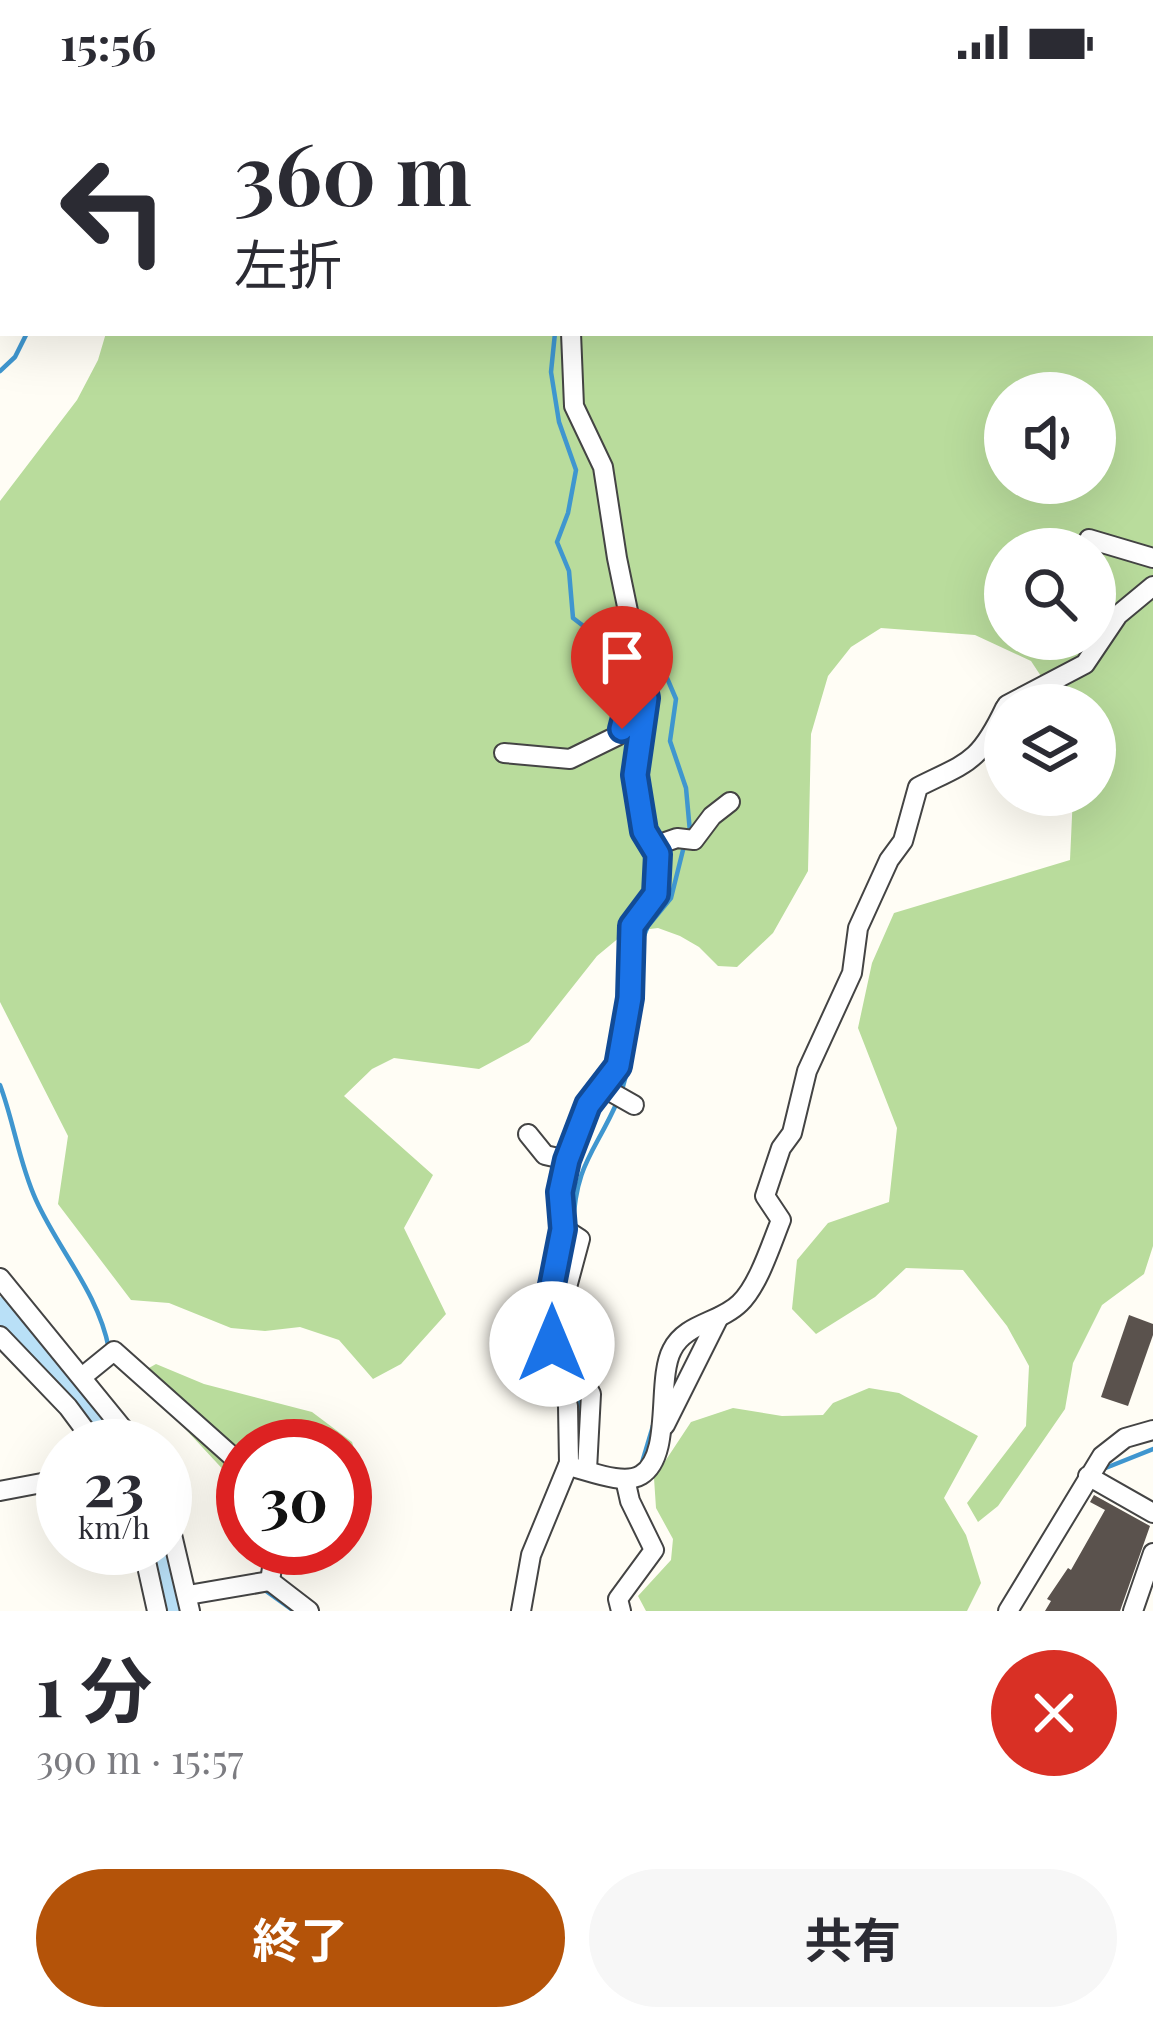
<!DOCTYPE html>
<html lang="ja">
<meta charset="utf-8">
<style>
:root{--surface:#fff;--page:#f7f7f7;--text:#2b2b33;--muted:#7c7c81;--accent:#b45309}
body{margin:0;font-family:"Playfair Display","Noto Sans JP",serif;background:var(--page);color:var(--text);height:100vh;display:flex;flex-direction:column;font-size:45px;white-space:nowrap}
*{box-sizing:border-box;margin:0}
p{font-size:39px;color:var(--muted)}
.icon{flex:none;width:66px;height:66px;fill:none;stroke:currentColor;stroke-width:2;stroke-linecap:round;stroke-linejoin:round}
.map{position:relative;height:1527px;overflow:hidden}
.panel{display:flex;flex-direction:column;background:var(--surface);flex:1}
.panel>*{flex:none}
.top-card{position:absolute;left:0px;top:0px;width:1155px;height:252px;box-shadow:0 12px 48px #0002;background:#fff;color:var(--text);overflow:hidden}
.tools{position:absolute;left:984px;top:288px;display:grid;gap:24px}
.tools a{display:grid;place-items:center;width:132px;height:132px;border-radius:50%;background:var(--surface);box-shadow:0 12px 48px #0002;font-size:60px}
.speed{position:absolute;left:36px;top:1335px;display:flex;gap:24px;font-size:60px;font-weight:700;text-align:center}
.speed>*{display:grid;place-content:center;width:156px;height:156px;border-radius:50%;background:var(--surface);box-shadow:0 12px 48px #0002;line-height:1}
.speed small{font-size:30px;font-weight:400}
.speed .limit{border:18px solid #d22;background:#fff;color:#111}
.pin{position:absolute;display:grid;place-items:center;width:102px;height:102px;color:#fff;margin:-123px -51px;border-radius:50% 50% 50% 0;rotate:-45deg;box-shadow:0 0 12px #0007}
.pin .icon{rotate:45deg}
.me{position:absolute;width:132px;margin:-66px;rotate:0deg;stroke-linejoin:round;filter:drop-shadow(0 0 9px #0008)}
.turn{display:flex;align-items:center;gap:42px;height:252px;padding:0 36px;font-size:54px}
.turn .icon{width:156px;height:156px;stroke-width:2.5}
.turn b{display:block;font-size:84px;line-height:102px}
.round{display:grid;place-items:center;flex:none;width:126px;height:126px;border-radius:63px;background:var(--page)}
.overview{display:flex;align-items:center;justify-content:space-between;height:204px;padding:0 36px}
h1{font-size:72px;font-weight:700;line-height:90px}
.primary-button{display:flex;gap:24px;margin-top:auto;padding:24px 36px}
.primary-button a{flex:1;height:138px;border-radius:72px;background:var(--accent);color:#fff;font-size:48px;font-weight:700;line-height:138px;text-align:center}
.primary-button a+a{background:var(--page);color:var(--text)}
.status{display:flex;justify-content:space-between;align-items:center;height:84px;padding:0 60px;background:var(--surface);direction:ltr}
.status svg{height:33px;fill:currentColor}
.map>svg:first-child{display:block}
.forest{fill:#b9dc9c;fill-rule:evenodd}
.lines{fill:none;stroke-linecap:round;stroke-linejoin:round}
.stream{stroke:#3f96cf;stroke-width:4.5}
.river{stroke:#b9e0f7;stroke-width:24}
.building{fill:#5a524d}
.minor-casing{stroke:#444;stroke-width:22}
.minor{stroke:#fff;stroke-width:18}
.route-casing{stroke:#114b97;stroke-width:30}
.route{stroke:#1a73e8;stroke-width:21}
</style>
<div class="status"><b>15:56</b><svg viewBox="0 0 49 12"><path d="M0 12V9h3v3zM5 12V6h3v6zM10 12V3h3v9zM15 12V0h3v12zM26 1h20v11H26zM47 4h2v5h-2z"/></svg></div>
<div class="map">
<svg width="1153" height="1527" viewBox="0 0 1153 1527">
<rect width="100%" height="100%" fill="#fffdf5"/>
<g class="forest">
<path d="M0,0H1153V137L1152,3H3L0,182Z"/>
<path d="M1153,182V1162L1144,1190L1102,1221L1073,1279L1065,1325L998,1422L978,1438L967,1419L1026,1342L1029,1282L1007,1242L963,1186L906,1184L875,1213L816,1250L792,1225L797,1176L828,1139L889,1118L897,1044L858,944L872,879L894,829L1070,776L1073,711H1095V621H1060L1031,577L975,551L881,544L851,563L828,592L811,650L808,787L773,849L737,883L718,882L699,863L680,852L658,844L626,848L597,872L529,958L479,985L394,974L372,985L344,1012L433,1091L404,1144L446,1230L401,1280L373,1295L339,1256L300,1243L265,1247L231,1244L169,1219L131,1216L58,1120L68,1052L0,918V417L77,316L98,276L106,249H1152ZM1005,309H1095V399H1005ZM1005,465H1095V555H1005Z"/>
<path d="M156,1280L204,1300L312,1328L352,1358L358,1376L359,1423L345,1439V1362H243V1407L150,1307L140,1289Z"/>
<path d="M869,1304L899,1309L978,1352L944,1414L966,1451L981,1499L967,1527H646L638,1512L671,1476L673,1455L656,1424L654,1394L691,1338L733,1324L782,1332L823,1331L833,1319Z"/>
</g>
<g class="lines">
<g class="stream">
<path d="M1086,0L1090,3"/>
<path d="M1152,29L1153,30"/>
<path d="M555,249L551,288L559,338L576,386L568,429L557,458L569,487L573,534L590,547L629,558"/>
<path d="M0,287L15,273L27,249"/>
<path d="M640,558L664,587L676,615L670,657L686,704L690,748"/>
<path d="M639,864L648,842L671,814L684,762"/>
<path d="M635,942L638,917"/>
<path d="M0,1001C14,1038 19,1079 36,1116C59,1167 98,1208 109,1265"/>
<path d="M622,1006L630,977"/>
<path d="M573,1142C576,1078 595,1069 618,1016"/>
<path d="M569,1285L580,1314L581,1332"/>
<path d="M641,1382L653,1342"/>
<path d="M1103,1385L1153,1365"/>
<path d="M266,1507L294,1527"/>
</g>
<g class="river">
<path d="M0,1225L116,1362"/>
<path d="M160,1464L173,1527"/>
</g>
</g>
<g class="building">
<path d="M1129,1231L1153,1240V1251L1128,1322L1101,1313Z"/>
<path d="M1094,1411L1150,1442L1120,1527H1045L1051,1517L1047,1515L1068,1484L1071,1486L1105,1426L1090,1418Z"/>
</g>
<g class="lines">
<defs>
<g id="minor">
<path d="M502,0L503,3"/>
<path d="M1089,455L1153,474"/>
<path d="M1007,621L1085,580L1118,531L1153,502"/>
<path d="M504,669L570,675L617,652L639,581"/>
<path d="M654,762L677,754L694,756L712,732L730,718"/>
<path d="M604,1004L634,1021"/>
<path d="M528,1050L545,1071L567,1076"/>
<path d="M563,1144L580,1155L566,1207L572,1273L591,1310L587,1386"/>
<path d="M0,1194L137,1362"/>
<path d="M0,1252L68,1323L97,1362"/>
<path d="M82,1293L114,1267L243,1382"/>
<path d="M665,1341L719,1233"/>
<path d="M568,1382C587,1386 623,1402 641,1391C673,1372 656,1296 672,1266C685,1239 720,1239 740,1219C758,1202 771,1161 781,1136L765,1112L781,1064L792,1049L807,987L852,889L858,844L889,776L903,757L918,703C968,678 979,679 1005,624"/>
<path d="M1088,1392L1153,1429"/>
<path d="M0,1407L63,1395"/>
<path d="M165,1421L190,1527"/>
<path d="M143,1464L157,1527"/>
<path d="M275,1464L270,1497L309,1527"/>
<path d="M188,1511L270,1497"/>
<path d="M521,1527L531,1471L569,1379L568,1322L548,1237L563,1145L560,1108L582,1034L588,1020L613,993L622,972L630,914L632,842L656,810L659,790V770L644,747L635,691L646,614L617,474L603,383L574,322L571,249"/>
<path d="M621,1527L618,1515L654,1466L630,1417L625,1395"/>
<path d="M1008,1527L1102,1372L1125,1354L1153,1346"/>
<path d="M1133,1527L1153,1469"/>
</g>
</defs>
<use href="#minor" class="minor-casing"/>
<use href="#minor" class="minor"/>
</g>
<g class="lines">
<defs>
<path id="route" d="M552,1260L549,1216L563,1145L560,1108L567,1076L588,1021L618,982L630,914L632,842L656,810L658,770L644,747L635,691L646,614L639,580L622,645"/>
</defs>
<use href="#route" class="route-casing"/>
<use href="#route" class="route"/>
</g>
</svg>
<div class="tools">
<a><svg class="icon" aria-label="sound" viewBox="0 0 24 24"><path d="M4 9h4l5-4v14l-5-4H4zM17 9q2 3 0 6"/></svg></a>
<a><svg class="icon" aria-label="search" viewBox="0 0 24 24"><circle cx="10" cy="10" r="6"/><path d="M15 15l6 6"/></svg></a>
<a><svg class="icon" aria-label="layers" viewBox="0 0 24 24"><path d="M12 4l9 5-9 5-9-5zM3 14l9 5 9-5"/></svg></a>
</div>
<div class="speed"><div>23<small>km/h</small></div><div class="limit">30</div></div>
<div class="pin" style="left:622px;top:645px;background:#d93025"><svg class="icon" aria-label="arrive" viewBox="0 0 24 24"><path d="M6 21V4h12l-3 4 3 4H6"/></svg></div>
<svg class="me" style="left:552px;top:1260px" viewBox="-20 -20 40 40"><circle r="19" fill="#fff"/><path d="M0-13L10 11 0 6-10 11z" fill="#1a73e8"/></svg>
<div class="top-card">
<div class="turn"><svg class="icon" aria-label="left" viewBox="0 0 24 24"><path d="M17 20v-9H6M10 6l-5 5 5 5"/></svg><div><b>360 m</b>左折</div></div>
</div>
</div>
<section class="panel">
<div class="overview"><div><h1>1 分</h1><p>390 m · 15:57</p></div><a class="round" style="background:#d93025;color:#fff"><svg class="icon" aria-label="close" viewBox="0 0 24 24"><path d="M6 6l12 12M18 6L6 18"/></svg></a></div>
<div class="primary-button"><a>終了</a><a>共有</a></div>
</section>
